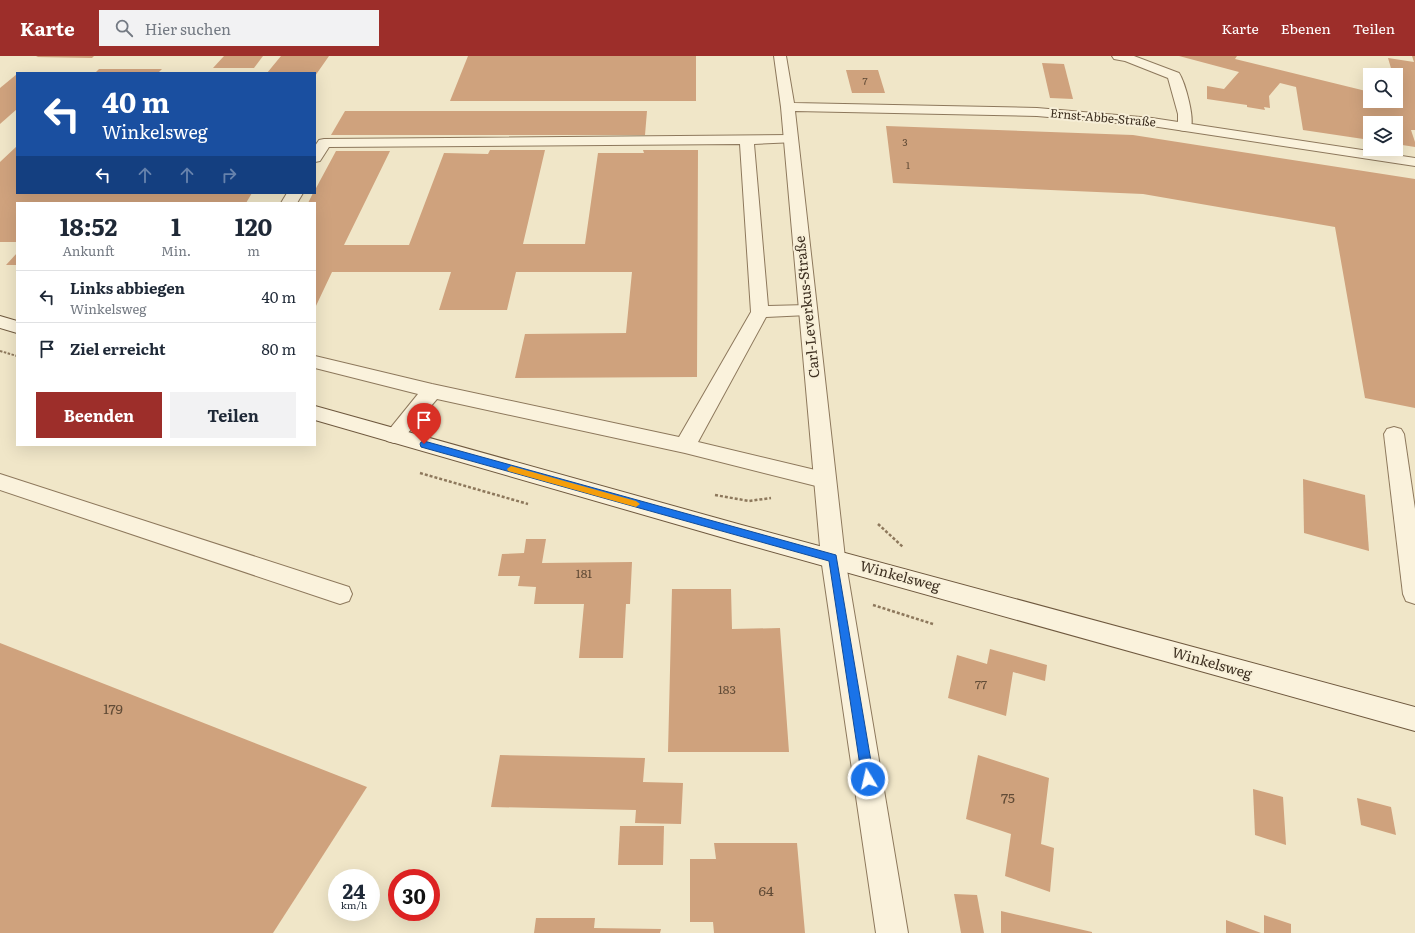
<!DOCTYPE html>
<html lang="de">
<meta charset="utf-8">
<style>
:root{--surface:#fff;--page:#f2f2f3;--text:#1f2937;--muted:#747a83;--line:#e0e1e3;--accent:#9d2e2a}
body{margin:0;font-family:Literata,serif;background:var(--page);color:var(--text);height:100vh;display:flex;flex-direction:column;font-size:15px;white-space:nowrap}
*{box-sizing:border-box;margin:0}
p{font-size:13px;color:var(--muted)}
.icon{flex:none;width:22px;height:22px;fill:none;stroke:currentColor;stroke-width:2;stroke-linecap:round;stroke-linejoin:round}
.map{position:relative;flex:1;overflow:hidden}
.sheet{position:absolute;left:16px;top:146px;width:300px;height:244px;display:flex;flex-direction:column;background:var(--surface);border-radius:0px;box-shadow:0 4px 16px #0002}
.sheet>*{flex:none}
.banner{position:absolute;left:16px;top:16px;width:300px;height:122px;border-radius:0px;box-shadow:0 4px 16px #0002;background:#1a4fa0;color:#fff;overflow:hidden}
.tools{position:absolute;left:1363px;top:12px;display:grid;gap:8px}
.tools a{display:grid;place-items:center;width:40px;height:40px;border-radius:0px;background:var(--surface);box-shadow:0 4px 16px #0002;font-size:20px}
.speed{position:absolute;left:328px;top:813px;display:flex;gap:8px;font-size:20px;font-weight:700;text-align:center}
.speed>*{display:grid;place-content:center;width:52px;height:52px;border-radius:50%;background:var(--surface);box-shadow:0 4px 16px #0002;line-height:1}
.speed small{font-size:10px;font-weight:400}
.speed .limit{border:6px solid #d22;background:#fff;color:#111}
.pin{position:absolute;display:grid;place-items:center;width:34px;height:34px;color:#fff;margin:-41px -17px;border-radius:50% 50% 50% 0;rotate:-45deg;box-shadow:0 0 4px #0007}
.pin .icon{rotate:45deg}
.me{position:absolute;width:44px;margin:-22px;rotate:351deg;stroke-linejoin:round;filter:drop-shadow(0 0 3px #0008)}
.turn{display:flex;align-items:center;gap:14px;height:84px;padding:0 20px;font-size:18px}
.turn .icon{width:52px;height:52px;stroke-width:2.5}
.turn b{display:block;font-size:28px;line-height:34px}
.lanes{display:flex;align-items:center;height:38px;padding:0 20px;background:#0003;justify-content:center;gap:20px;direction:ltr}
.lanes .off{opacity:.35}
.eta{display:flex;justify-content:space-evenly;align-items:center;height:68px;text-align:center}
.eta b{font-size:24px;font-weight:700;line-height:28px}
.button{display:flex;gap:8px;margin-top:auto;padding:8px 20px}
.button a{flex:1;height:46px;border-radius:0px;background:var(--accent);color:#fff;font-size:16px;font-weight:700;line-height:46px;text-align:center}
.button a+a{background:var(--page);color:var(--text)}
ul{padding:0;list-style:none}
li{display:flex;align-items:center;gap:12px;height:52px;padding:0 20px;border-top:1px solid var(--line)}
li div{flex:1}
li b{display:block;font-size:15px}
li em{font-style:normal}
header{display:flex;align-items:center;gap:24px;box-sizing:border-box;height:56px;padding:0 20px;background:var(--accent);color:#fff}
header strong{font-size:19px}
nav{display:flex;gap:22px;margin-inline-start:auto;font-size:14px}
.search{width:280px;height:36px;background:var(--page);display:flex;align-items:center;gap:10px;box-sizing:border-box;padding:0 14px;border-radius:0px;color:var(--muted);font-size:15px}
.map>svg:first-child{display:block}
.building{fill:#cfa27d}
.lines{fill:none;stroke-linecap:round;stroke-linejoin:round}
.lane-casing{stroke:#8d785c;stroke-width:2}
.street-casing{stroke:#8d785c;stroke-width:2}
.secondary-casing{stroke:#6f593f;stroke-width:2}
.path-far1{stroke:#8d785c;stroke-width:2;stroke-dasharray:2.5 1.5;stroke-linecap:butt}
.path{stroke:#8d785c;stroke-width:2.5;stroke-dasharray:3 2;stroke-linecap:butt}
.lane{fill:#faf2dc;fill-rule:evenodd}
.street{fill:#faf2dc;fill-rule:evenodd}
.secondary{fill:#faf2dc;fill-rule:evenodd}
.route{fill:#1a73e8;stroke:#114b97}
.slow{fill:#f59e0b}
.labels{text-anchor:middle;stroke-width:4;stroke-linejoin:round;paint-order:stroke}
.far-number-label{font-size:10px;fill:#624c37}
.far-street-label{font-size:12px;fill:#3d2f20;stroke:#f7efd8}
.number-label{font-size:12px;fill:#624c37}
.street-label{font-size:14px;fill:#3d2f20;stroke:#f7efd8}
.near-number-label{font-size:14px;fill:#624c37}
</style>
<header>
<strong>Karte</strong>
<div class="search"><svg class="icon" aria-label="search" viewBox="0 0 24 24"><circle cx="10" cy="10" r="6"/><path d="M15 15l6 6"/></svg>Hier suchen</div>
<nav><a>Karte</a><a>Ebenen</a><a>Teilen</a></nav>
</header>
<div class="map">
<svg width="1415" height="877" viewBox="0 0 1415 877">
<rect width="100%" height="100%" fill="#f0e6c8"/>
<g class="building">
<path d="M38,0H94L92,2L36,1Z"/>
<path d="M224,0H263L254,12H213Z"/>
<path d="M281,0H329L315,20V17H267Z"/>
<path d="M468,0H696V45H450Z"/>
<path d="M1179,0H1237L1235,3L1370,36V45H1396V42L1401,43L1396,27V19H1393L1388,2L1414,6L1412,0H1415V74H1411L1415,86V91L1396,88V67H1370V84L1303,74L1296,31L1280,27L1269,40L1270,52L1264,51L1265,54L1247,51V49L1207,43V30L1224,33L1239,16Z"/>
<path d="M1042,7L1064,8L1073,43L1050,42Z"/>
<path d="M99,13H162L158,17H95Z"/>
<path d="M846,14H878L885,37H852Z"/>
<path d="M17,18V53L0,68V32Z"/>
<path d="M345,55H647L645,79H331Z"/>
<path d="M886,70L1133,79L1415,123V352L1365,342L1335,171L1143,138L893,127Z"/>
<path d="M17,90V137H252L246,147H17V186H0V106Z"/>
<path d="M490,94H545L523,188H585L598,97H644L643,94H698L697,321L515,322L525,278L626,277L632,216H516L507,254H439L451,216H332L315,252V147H308L313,137H315V134L336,95H390L344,189H409L444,97L488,98Z"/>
<path d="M17,197V209H6Z"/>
<path d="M1303,423L1365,439L1369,495L1304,477Z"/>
<path d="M526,483H546L542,507L632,506L630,548H626L623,602H579L584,548H534L536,531L518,530L520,520H498L502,498L524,497Z"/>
<path d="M672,533H731L732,573L780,572L789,696H668Z"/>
<path d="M0,587L367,731L273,877H0Z"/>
<path d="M990,593L1047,609L1045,625L1013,616L1006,660L948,642L957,599L987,608Z"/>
<path d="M500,699L645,702L643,726L683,727L681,768L635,767L636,754L491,751Z"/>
<path d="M978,699L1049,722L1041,788L1054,792L1050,836L1005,820L1011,778L966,763Z"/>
<path d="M1253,733L1283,741L1286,789L1255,779Z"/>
<path d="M1357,742L1391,751L1396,779L1361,769Z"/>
<path d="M620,770H664L663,809H618Z"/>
<path d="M714,787H797L805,877H714L713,866H690V803H716Z"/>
<path d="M954,838L977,839L984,877H961Z"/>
<path d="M1001,855L1092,876V877H1001Z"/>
<path d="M1264,859L1291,868V877H1264Z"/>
<path d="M536,862H595L594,872L661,873L660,877H534Z"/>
<path d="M1226,864L1261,877H1226Z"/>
</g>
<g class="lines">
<defs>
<g id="lane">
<path d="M1112,0H1134L1179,17C1185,26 1196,65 1190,74L1185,75L1180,74L1178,71V58L1168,22L1125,5L1114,3Z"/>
<path d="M791,79L796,80L798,83L796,86L754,88L768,250L808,249L814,250L817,254L814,258L808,259L766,261L698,386L832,418L835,424L832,430L824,432L685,397L437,343L401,385L394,387L387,385L384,380L418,338L315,312V300L432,328L679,381L751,256L740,88L329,91L320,105L315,106V90L319,84L324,83Z"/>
<path d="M287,137H303L297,147H281Z"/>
<path d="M1394,371L1401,373L1404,378L1415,453V548L1406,545L1403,538L1384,378L1387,373Z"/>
<path d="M0,418L349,531L352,538L349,545L340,548L0,434Z"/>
</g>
<path id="street" d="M774,0H786L794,47L1037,52L1152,62L1415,102V110L1152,70L1037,60L795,55L845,502L908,877H876L821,502L781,51Z"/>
<g id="secondary">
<path d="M0,260L17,265V277L0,272Z"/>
<path d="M315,350L738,468L1415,651V675L738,486L315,364Z"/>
</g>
</defs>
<use href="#lane" class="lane-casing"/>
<use href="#street" class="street-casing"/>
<use href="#secondary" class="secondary-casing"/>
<path class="path-far1" d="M0,295L17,300"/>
<g class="path">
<path d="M420,417L528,448"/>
<path d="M715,439L749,445L771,442"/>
<path d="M878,468L903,491"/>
<path d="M873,549L933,568"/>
</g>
<use href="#lane" class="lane"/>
<use href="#street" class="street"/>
<use href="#secondary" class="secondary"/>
</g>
<path class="route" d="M424,385L836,499L874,723L872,727L868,728L864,727L862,723L829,505L421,391L420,388L421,386Z"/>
<path class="slow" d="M511,410L636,445L640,448L636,451L508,415L507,413Z"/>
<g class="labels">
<g class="far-number-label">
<text x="865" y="29">7</text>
<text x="905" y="90">3</text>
<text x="908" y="113">1</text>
</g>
<g class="far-street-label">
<text transform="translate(1103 62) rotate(5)" y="4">Ernst-Abbe-Straße</text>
</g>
<g class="number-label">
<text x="584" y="522">181</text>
<text x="981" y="633">77</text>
<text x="727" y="638">183</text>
</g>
<g class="street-label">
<text transform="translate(807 251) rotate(-96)" y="5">Carl-Leverkus-Straße</text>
<text transform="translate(900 520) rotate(15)" y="5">Winkelsweg</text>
<text transform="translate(1212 607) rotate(16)" y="5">Winkelsweg</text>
</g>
<g class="near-number-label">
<text x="113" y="658">179</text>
<text x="1008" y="747">75</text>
<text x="766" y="840">64</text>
</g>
</g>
</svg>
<div class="tools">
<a><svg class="icon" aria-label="search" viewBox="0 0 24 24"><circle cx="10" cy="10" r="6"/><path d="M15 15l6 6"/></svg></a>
<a><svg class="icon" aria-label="layers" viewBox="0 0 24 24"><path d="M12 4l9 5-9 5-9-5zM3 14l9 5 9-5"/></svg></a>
</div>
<div class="speed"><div>24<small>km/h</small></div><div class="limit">30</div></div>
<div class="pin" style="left:424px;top:388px;background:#d93025"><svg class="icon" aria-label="arrive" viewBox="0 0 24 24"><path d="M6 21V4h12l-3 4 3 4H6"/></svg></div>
<svg class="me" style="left:868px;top:723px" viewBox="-20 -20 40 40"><circle r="17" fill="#1a73e8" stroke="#fff" stroke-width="3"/><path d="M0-11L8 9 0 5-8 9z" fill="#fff"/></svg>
<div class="banner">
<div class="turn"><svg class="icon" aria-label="left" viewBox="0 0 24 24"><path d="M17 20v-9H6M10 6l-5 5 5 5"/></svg><div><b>40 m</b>Winkelsweg</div></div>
<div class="lanes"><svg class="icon" aria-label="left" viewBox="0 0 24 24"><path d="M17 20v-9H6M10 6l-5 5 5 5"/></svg><svg class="icon off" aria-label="ahead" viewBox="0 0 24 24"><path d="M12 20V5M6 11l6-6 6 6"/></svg><svg class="icon off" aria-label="ahead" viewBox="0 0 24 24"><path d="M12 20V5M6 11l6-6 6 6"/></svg><svg class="icon off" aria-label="right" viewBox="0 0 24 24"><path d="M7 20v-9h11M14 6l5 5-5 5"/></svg></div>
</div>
<section class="sheet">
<div class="eta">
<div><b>18:52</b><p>Ankunft</p></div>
<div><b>1</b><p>Min.</p></div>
<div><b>120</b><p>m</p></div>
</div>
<ul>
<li><svg class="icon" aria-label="left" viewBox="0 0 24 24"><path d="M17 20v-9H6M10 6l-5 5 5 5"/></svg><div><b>Links abbiegen</b><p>Winkelsweg</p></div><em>40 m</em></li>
<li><svg class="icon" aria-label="arrive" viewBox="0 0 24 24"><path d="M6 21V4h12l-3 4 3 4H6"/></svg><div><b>Ziel erreicht</b></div><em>80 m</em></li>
</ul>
<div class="button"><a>Beenden</a><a>Teilen</a></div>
</section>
</div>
